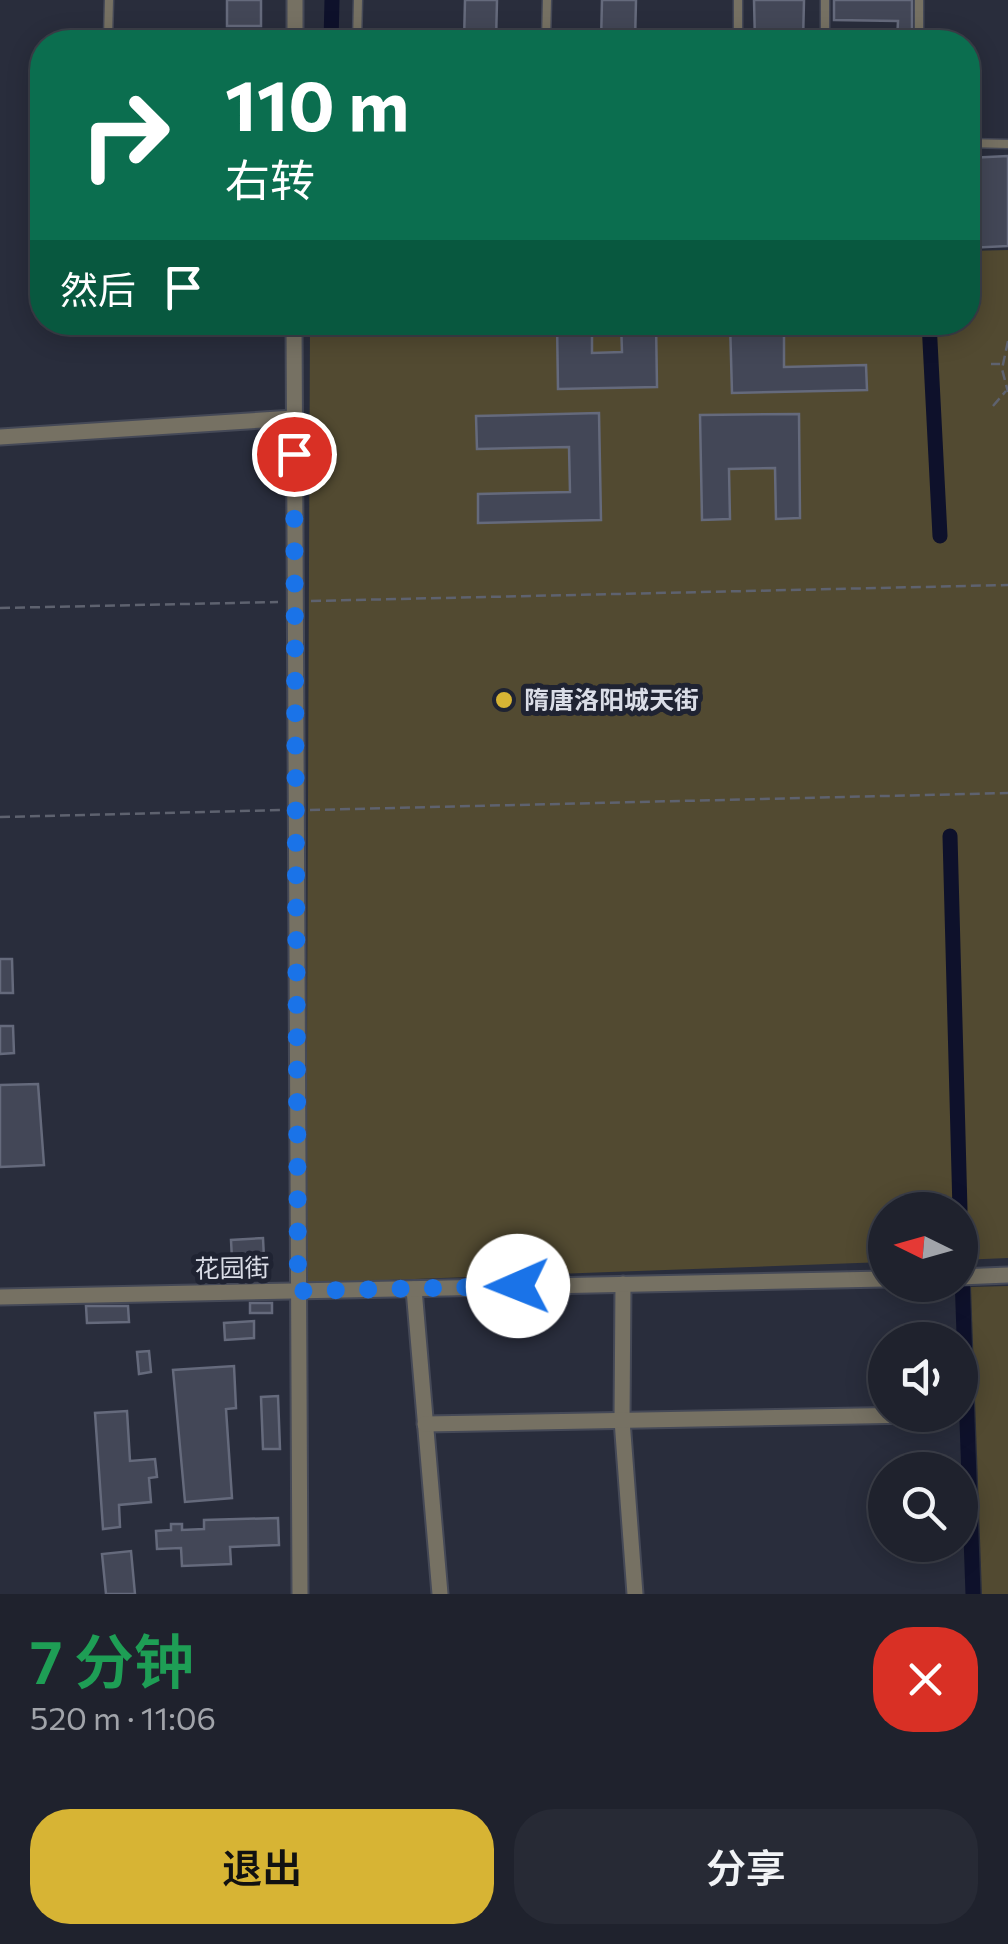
<!DOCTYPE html>
<html lang="zh">
<meta charset="utf-8">
<style>
:root{--surface:#1f222d;--page:#272a35;--text:#f1f3f6;--muted:#a1a4aa;--line:#3c3f49;--accent:#d7b434}
body{margin:0;font-family:Commissioner,"Noto Sans SC",sans-serif;background:var(--page);color:var(--text);height:100vh;display:flex;flex-direction:column;font-size:38px;white-space:nowrap}
*{box-sizing:border-box;margin:0}
p{font-size:32px;color:var(--muted)}
.icon{flex:none;width:55px;height:55px;fill:none;stroke:currentColor;stroke-width:2;stroke-linecap:round;stroke-linejoin:round}
.map{position:relative;height:1594px;overflow:hidden}
.drawer{display:flex;flex-direction:column;background:var(--surface);flex:1}
.drawer>*{flex:none}
.guide{position:absolute;left:30px;top:30px;width:950px;height:305px;border-radius:40px;box-shadow:0 5px 25px #0003,0 0 0 2px var(--line);background:#0b6e4f;color:#fff;overflow:hidden}
.needle{width:65px;rotate:275deg}
.fabs{position:absolute;left:868px;top:1192px;display:grid;gap:20px}
.fabs a{display:grid;place-items:center;width:110px;height:110px;border-radius:50%;background:var(--surface);box-shadow:0 5px 25px #0003,0 0 0 2px var(--line);font-size:50px}
.pin{position:absolute;display:grid;place-items:center;width:85px;height:85px;color:#fff;margin:-42px;border:5px solid #fff;border-radius:50%;box-shadow:0 2px 10px #0007}
.me{position:absolute;width:110px;margin:-55px;rotate:269deg;stroke-linejoin:round;filter:drop-shadow(0 0 8px #0008)}
.turn{display:flex;align-items:center;gap:35px;height:210px;padding:0 30px;font-size:45px}
.turn .icon{width:130px;height:130px;stroke-width:2.5}
.turn b{display:block;font-size:70px;line-height:85px}
.then{display:flex;align-items:center;height:95px;padding:0 30px;background:#0003;gap:20px;font-size:38px}
.round{display:grid;place-items:center;flex:none;width:105px;height:105px;border-radius:40px;background:var(--page)}
.summary{display:flex;align-items:center;justify-content:space-between;height:170px;padding:0 30px}
h1{font-size:60px;font-weight:600;line-height:75px;color:#1e9e55}
.cta{display:flex;gap:20px;margin-top:auto;padding:20px 30px}
.cta a{flex:1;height:115px;border-radius:40px;background:var(--accent);color:#111;font-size:40px;font-weight:600;line-height:115px;text-align:center}
.cta a+a{background:var(--page);color:var(--text)}
.map>svg:first-child{display:block}
.green{fill:#524a31}
.lines{fill:none;stroke-linecap:round;stroke-linejoin:round}
.canal{stroke:#0e112b;stroke-width:15}
.building{fill:#434757;stroke:#656a7c;stroke-width:2.5}
.lane-casing{stroke:#454957;stroke-width:11}
.street-casing{stroke:#454957;stroke-width:19}
.path{stroke:#5e626f;stroke-width:2.5;stroke-dasharray:10 5;stroke-linecap:butt}
.lane{stroke:#767163;stroke-width:8}
.street{stroke:#767163;stroke-width:15}
.route{stroke:#1a73e8;stroke-width:18;stroke-dasharray:0 32.4}
.poi-dot{fill:#d7b434;stroke:#1f2332;stroke-width:4}
.labels{text-anchor:middle;stroke-width:10;stroke-linejoin:round;paint-order:stroke}
.poi-label{font-size:25px;font-weight:bold;fill:#dadde7;stroke:#1f2332;text-anchor:start}
.street-label{font-size:25px;fill:#dadde7;stroke:#1f2332}
</style>
<div class="map">
<svg width="1008" height="1594" viewBox="0 0 1008 1594">
<rect width="100%" height="100%" fill="#292d3c"/>
<g class="green">
<path d="M1008,250V1258L960,1260V1210H885V1262L306,1283L310,323L968,322V251Z"/>
<path d="M1008,1286V1594H982L971,1287Z"/>
</g>
<g class="lines">
<g class="canal">
<path d="M331,42L332,0"/>
<path d="M929,322L940,536"/>
<path d="M950,836L960,1210"/>
<path d="M960,1218L973,1594"/>
</g>
</g>
<g class="building">
<rect x="227" y="0" width="34" height="26"/>
<path d="M465,0H497L496,42H464Z"/>
<path d="M602,0H636L635,42H601Z"/>
<path d="M754,0H804L803,42H755Z"/>
<path d="M834,0H912V42H897L898,21L834,20Z"/>
<path d="M1008,156V246L968,248V158Z"/>
<path d="M557,322H592V353L622,352L621,322H656L657,387L558,389Z"/>
<path d="M730,322H784V367L866,365L867,390L732,393Z"/>
<path d="M599,413L601,520L478,523V494L570,492L569,447L477,449L476,416Z"/>
<path d="M799,414L800,518L776,519L775,468L729,469L730,519L702,520L700,415Z"/>
<path d="M0,959H12L13,993H0Z"/>
<path d="M0,1026H13L14,1053L0,1054Z"/>
<path d="M38,1084L44,1165L0,1167V1085Z"/>
<path d="M263,1238L264,1259L232,1260L231,1240Z"/>
<rect x="250" y="1303" width="22" height="10"/>
<path d="M86,1306H128L129,1322L87,1323Z"/>
<path d="M254,1321V1338L225,1340L224,1323Z"/>
<path d="M149,1351L151,1372L139,1374L137,1352Z"/>
<path d="M234,1366L236,1408L226,1409L232,1498L185,1502L173,1370Z"/>
<path d="M278,1396L280,1449H263L261,1397Z"/>
<path d="M127,1411L130,1461L155,1459L157,1477L149,1478L151,1502L119,1505L120,1527L103,1529L95,1413Z"/>
<path d="M278,1518L279,1545L230,1547L231,1564L182,1566L181,1548L157,1549L156,1531L171,1530V1524H182V1530L204,1529V1520Z"/>
<path d="M131,1551L135,1594H106L102,1554Z"/>
</g>
<g class="lines">
<defs>
<g id="lane">
<path d="M109,0L108,38L295,41"/>
<path d="M825,0V42"/>
<path d="M357,42L358,0"/>
<path d="M546,42L547,0"/>
<path d="M738,42V0"/>
<path d="M919,42V0"/>
<path d="M968,143L1008,144"/>
</g>
<g id="street">
<path d="M295,42V0"/>
<path d="M294,322L300,1594"/>
<path d="M0,437L294,418"/>
<path d="M960,1277L1008,1275"/>
<path d="M623,1284L622,1420L635,1594"/>
<path d="M414,1289L440,1594"/>
<path d="M0,1297L885,1279"/>
<path d="M425,1424L915,1415"/>
</g>
</defs>
<use href="#lane" class="lane-casing"/>
<use href="#street" class="street-casing"/>
<g class="path">
<path d="M1008,341L1002,369L1008,392"/>
<path d="M991,364H1000"/>
<path d="M993,406L1006,391"/>
<path d="M311,601L1008,585"/>
<path d="M0,608L278,602"/>
<path d="M310,810L1008,793"/>
<path d="M0,817L282,810"/>
</g>
<use href="#lane" class="lane"/>
<use href="#street" class="street"/>
</g>
<g class="lines">
<path class="route" d="M294,454L298,1291L518,1286"/>
</g>
<circle class="poi-dot" cx="504" cy="700" r="10"/>
<g class="labels">
<g class="poi-label">
<text x="524" y="709">隋唐洛阳城天街</text>
</g>
<g class="street-label">
<text transform="translate(232 1268) rotate(-1)" y="9">花园街</text>
</g>
</g>
</svg>
<div class="fabs">
<a><svg class="needle" viewBox="-14 -14 28 28"><path d="M0-13l5 13h-10z" fill="#e53935"/><path d="M0 13l5-13h-10z" fill="#a1a4aa"/></svg></a>
<a><svg class="icon" aria-label="sound" viewBox="0 0 24 24"><path d="M4 9h4l5-4v14l-5-4H4zM17 9q2 3 0 6"/></svg></a>
<a><svg class="icon" aria-label="search" viewBox="0 0 24 24"><circle cx="10" cy="10" r="6"/><path d="M15 15l6 6"/></svg></a>
</div>
<div class="pin" style="left:294px;top:454px;background:#d93025"><svg class="icon" aria-label="arrive" viewBox="0 0 24 24"><path d="M6 21V4h12l-3 4 3 4H6"/></svg></div>
<svg class="me" style="left:518px;top:1286px" viewBox="-20 -20 40 40"><circle r="19" fill="#fff"/><path d="M0-13L10 11 0 6-10 11z" fill="#1a73e8"/></svg>
<div class="guide">
<div class="turn"><svg class="icon" aria-label="right" viewBox="0 0 24 24"><path d="M7 20v-9h11M14 6l5 5-5 5"/></svg><div><b>110 m</b>右转</div></div>
<div class="then">然后<svg class="icon" aria-label="arrive" viewBox="0 0 24 24"><path d="M6 21V4h12l-3 4 3 4H6"/></svg></div>
</div>
</div>
<section class="drawer">
<div class="summary"><div><h1>7 分钟</h1><p>520 m · 11:06</p></div><a class="round" style="background:#d93025;color:#fff"><svg class="icon" aria-label="close" viewBox="0 0 24 24"><path d="M6 6l12 12M18 6L6 18"/></svg></a></div>
<div class="cta"><a>退出</a><a>分享</a></div>
</section>
